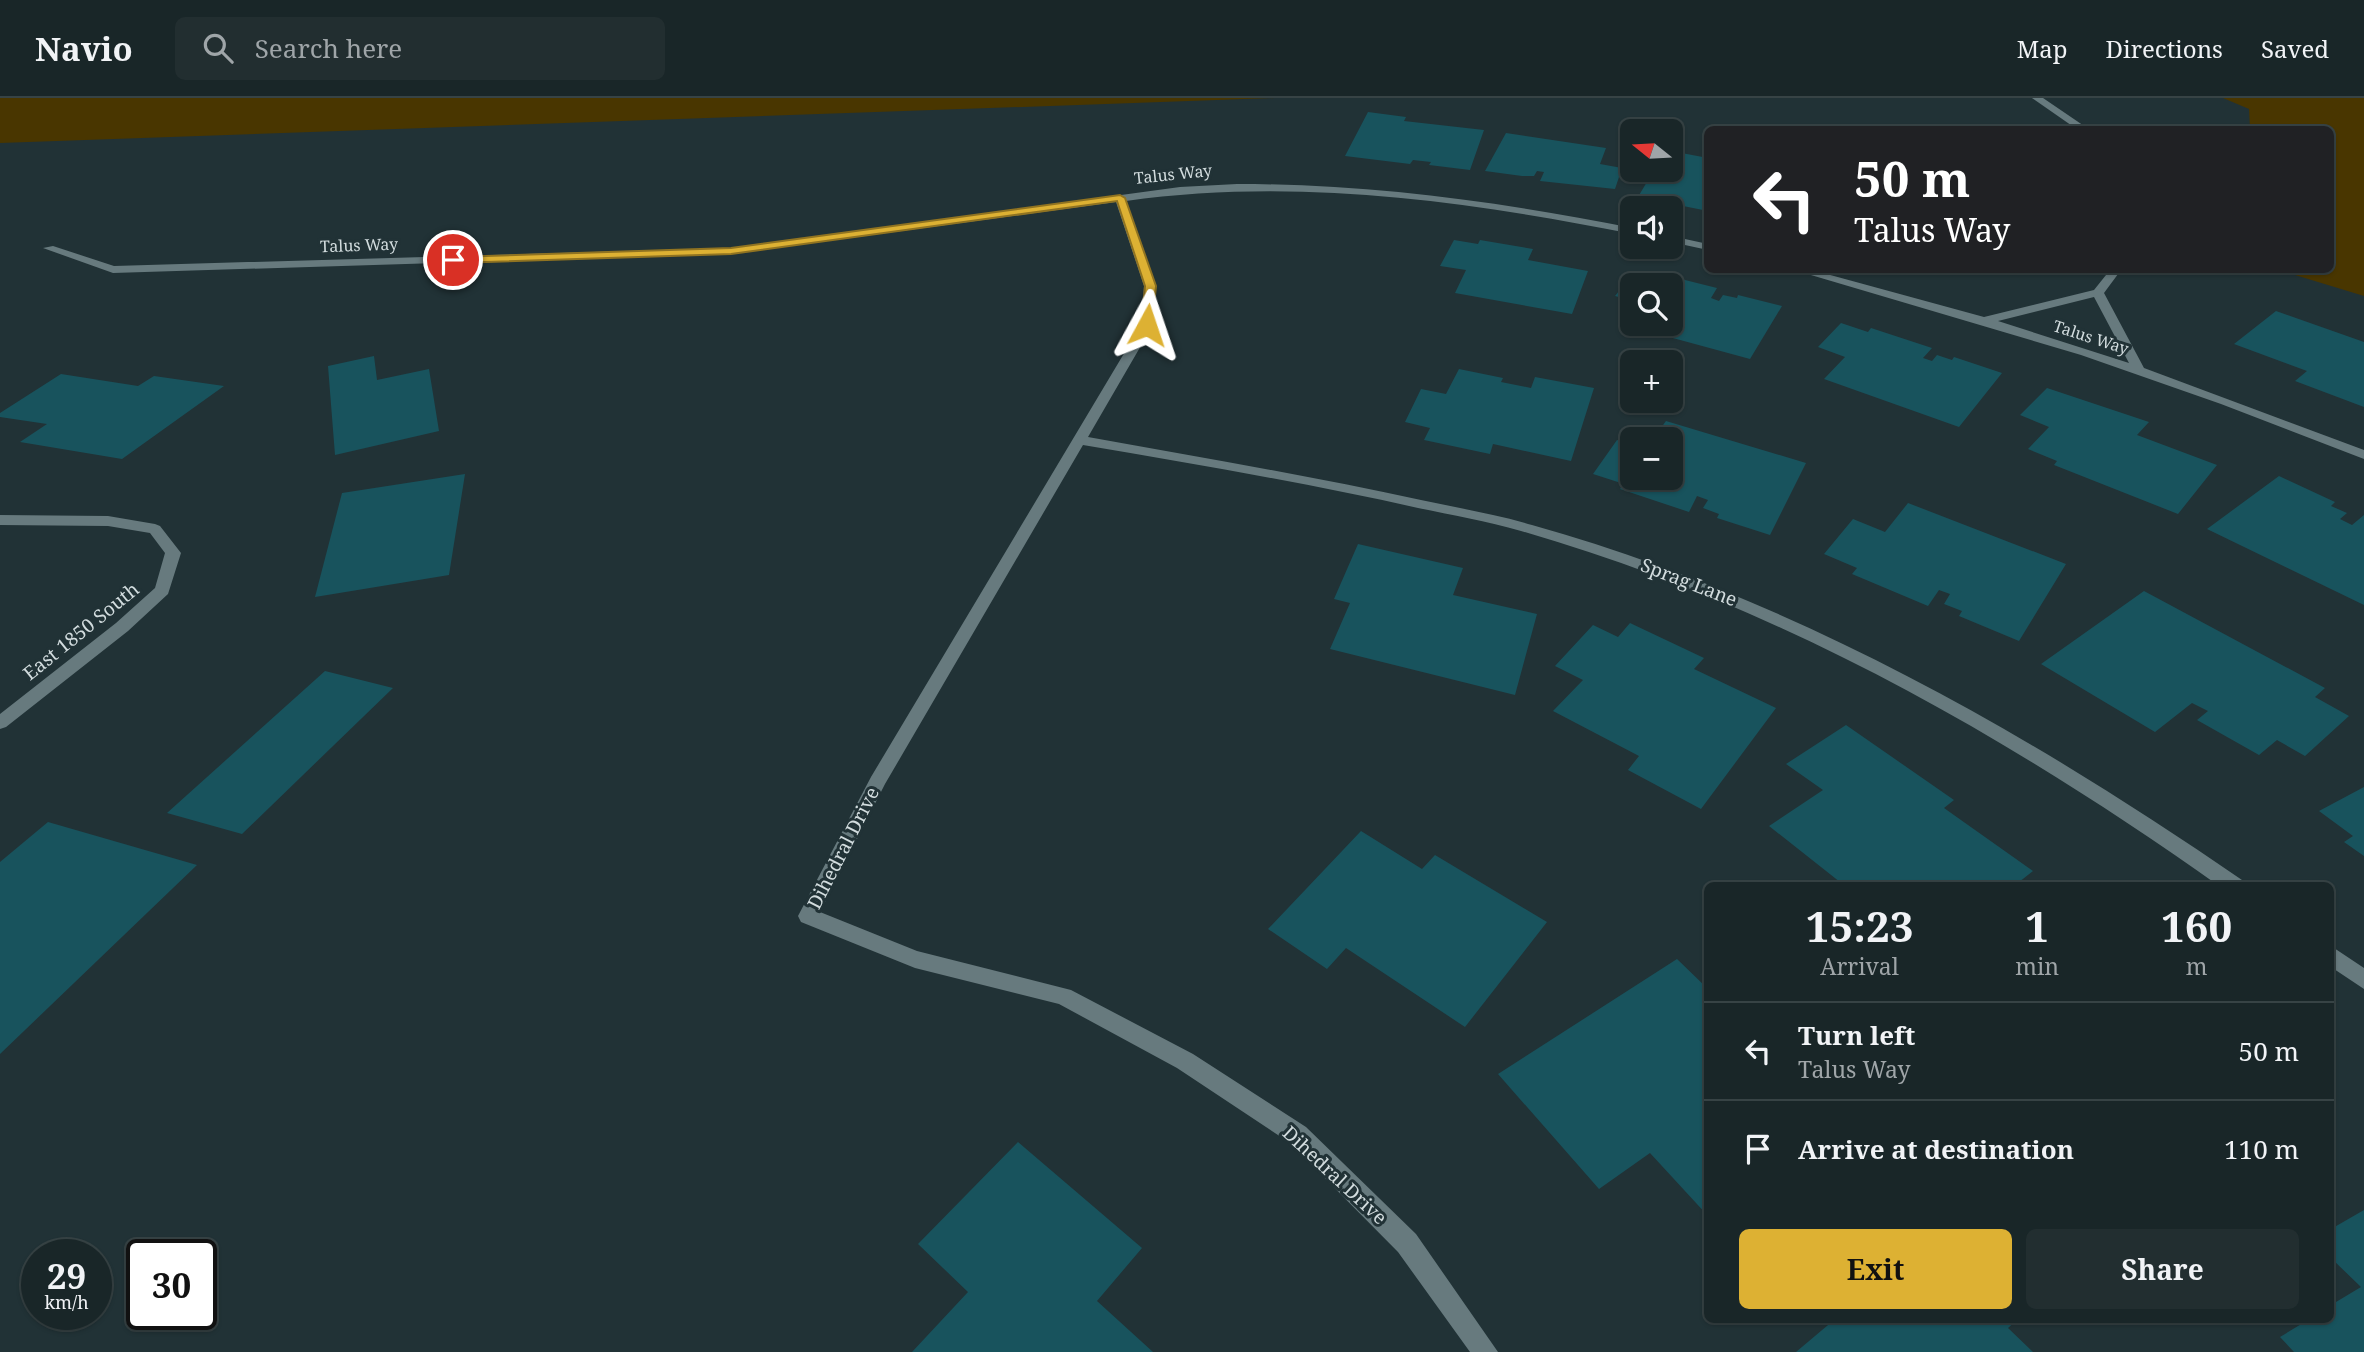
<!DOCTYPE html>
<meta charset="utf-8">
<style>
:root{--surface:#192628;--page:#222e30;--text:#f1f3f6;--muted:#9fa5a8;--line:#374345;--accent:#ddb133}
body{margin:0;font-family:"Noto Serif",serif;background:var(--page);color:var(--text);height:100vh;display:flex;flex-direction:column;font-size:26px;white-space:nowrap}
*{box-sizing:border-box;margin:0}
p{font-size:23px;color:var(--muted)}
.icon{flex:none;width:38px;height:38px;fill:none;stroke:currentColor;stroke-width:2;stroke-linecap:round;stroke-linejoin:round}
.map{position:relative;flex:1;overflow:hidden}
.panel{position:absolute;left:1704px;top:784px;width:630px;height:441px;display:flex;flex-direction:column;background:var(--surface);border-radius:10px;box-shadow:0 2px 5px #0004,0 0 0 2px var(--line)}
.panel>*{flex:none}
.top-card{position:absolute;left:1704px;top:28px;width:630px;height:147px;border-radius:10px;box-shadow:0 2px 5px #0004,0 0 0 2px var(--line);background:#202124;color:#fff;overflow:hidden}
.needle{width:46px;rotate:288deg}
.controls{position:absolute;left:1620px;top:21px;display:grid;gap:14px}
.controls a{display:grid;place-items:center;width:63px;height:63px;border-radius:10px;background:var(--surface);box-shadow:0 2px 5px #0004,0 0 0 2px var(--line);font-size:35px}
.speed{position:absolute;left:21px;top:1141px;display:flex;gap:14px;font-size:35px;font-weight:700;text-align:center}
.speed>*{display:grid;place-content:center;width:91px;height:91px;border-radius:50%;background:var(--surface);box-shadow:0 2px 5px #0004,0 0 0 2px var(--line);line-height:1}
.speed small{font-size:18px;font-weight:400}
.speed .limit{border:4px solid #111;border-radius:10px;background:#fff;color:#111}
.pin{position:absolute;display:grid;place-items:center;width:60px;height:60px;color:#fff;margin:-30px;border:4px solid #fff;border-radius:50%;box-shadow:0 2px 7px #0007}
.me{position:absolute;width:77px;margin:-38px;rotate:5deg;stroke-linejoin:round;filter:drop-shadow(0 0 5px #0008)}
.turn{display:flex;align-items:center;gap:24px;height:147px;padding:0 35px;font-size:32px}
.turn .icon{width:91px;height:91px;stroke-width:2.5}
.turn b{display:block;font-size:49px;line-height:60px}
.eta{display:flex;justify-content:space-evenly;align-items:center;height:119px;text-align:center}
.eta b{font-size:42px;font-weight:700;line-height:49px}
.primary-button{display:flex;gap:14px;margin-top:auto;padding:14px 35px}
.primary-button a{flex:1;height:80px;border-radius:10px;background:var(--accent);color:#111;font-size:28px;font-weight:700;line-height:80px;text-align:center}
.primary-button a+a{background:var(--page);color:var(--text)}
ul{padding:0;list-style:none}
li{display:flex;align-items:center;gap:21px;height:98px;padding:0 35px;border-top:2px solid var(--line)}
li div{flex:1}
li b{display:block;font-size:26px}
li em{font-style:normal}
header{display:flex;align-items:center;gap:42px;box-sizing:border-box;height:98px;padding:0 35px;background:var(--surface);border-bottom:2px solid var(--line)}
header strong{font-size:33px}
nav{display:flex;gap:38px;margin-inline-start:auto;font-size:24px}
.search{width:490px;height:63px;background:var(--page);display:flex;align-items:center;gap:18px;box-sizing:border-box;padding:0 24px;border-radius:10px;color:var(--muted);font-size:26px}
.map>svg:first-child{display:block}
.green{fill:#493600}
.building{fill:#18535d}
.lines{fill:none;stroke-linecap:round;stroke-linejoin:round}
.street{fill:#677a7e;fill-rule:evenodd}
.route{fill:#ddb133;stroke:#907321;stroke-width:2}
.labels{text-anchor:middle;stroke-width:6;stroke-linejoin:round;paint-order:stroke}
.far-street-label{font-size:16px;fill:#d2dcde;stroke:#213236}
.street-label{font-size:19px;fill:#d2dcde;stroke:#213236}
</style>
<header>
<strong>Navio</strong>
<div class="search"><svg class="icon" aria-label="search" viewBox="0 0 24 24"><circle cx="10" cy="10" r="6"/><path d="M15 15l6 6"/></svg>Search here</div>
<nav><a>Map</a><a>Directions</a><a>Saved</a></nav>
</header>
<div class="map">
<svg width="2364" height="1254" viewBox="0 0 2364 1254">
<rect width="100%" height="100%" fill="#213236"/>
<g class="green">
<path d="M0,0H1275L0,45Z"/>
<path d="M2223,0H2364V198L2279,172H2331V32L2250,31L2249,11Z"/>
</g>
<g class="building">
<path d="M1368,14L1406,19L1404,23L1484,32L1470,72L1429,67L1431,64L1413,62L1410,66L1345,58Z"/>
<path d="M1506,35L1606,50L1600,66L1622,70L1615,91L1540,83L1544,74L1537,73L1534,78H1522L1485,73Z"/>
<path d="M1671,53L1708,60V113L1638,99L1654,72H1671Z"/>
<path d="M1454,142L1478,146L1480,142L1533,151L1528,162L1588,173L1572,216L1455,195L1466,172L1440,168Z"/>
<path d="M1634,174L1659,180L1661,176L1717,190L1711,200L1719,203L1723,197L1737,200L1738,197L1782,208L1750,261L1625,227L1633,216V226H1671V187H1633V203L1615,198Z"/>
<path d="M2276,213L2364,244V309L2295,283L2307,273L2234,246Z"/>
<path d="M1841,225L1868,234L1871,230L1932,250L1923,260L1932,263L1937,257L1952,262L1954,259L2002,275L1959,329L1824,281L1845,259L1818,249Z"/>
<path d="M374,258L377,282L429,271L439,333L335,357L328,268Z"/>
<path d="M1459,271L1503,280L1501,284L1531,290L1535,279L1594,290L1571,363L1493,346L1490,356L1424,342L1430,330L1405,324L1421,291L1446,296Z"/>
<path d="M61,276L138,288L154,278L224,288L122,361L20,344L47,326L0,319V315Z"/>
<path d="M2047,290L2149,324L2137,337L2217,367L2178,416L2054,367L2057,363L2028,351L2049,329L2020,317Z"/>
<path d="M1666,323L1806,365L1770,437L1717,420L1719,416L1703,410L1708,402L1697,398L1689,414L1620,391L1624,386L1593,376L1617,342L1633,346V380H1671V341H1653Z"/>
<path d="M465,376L449,477L315,499L342,395Z"/>
<path d="M2279,378L2335,404L2331,408L2347,415L2340,421L2352,427L2364,417V507L2207,431Z"/>
<path d="M1908,405L2066,466L2019,543L1959,518L1962,513L1944,506L1950,496L1939,492L1928,508L1852,476L1857,470L1824,456L1853,421L1885,434Z"/>
<path d="M1358,446L1463,470L1453,497L1537,516L1515,597L1330,551L1350,505L1334,501Z"/>
<path d="M2144,493L2325,590L2315,599L2349,618L2305,658L2277,642L2259,657L2197,622L2208,613L2192,605L2155,634L2041,566Z"/>
<path d="M1630,525L1704,560L1694,571L1776,610L1701,711L1628,672L1639,658L1553,613L1583,582L1555,568L1593,527L1618,539Z"/>
<path d="M325,573L393,590L242,736L167,715Z"/>
<path d="M1846,627L1954,702L1944,710L2033,773L2014,788H1845L1769,728L1823,692L1786,666Z"/>
<path d="M2364,689V758L2344,744L2353,738L2319,713Z"/>
<path d="M48,724L197,767L0,956V764Z"/>
<path d="M1361,733L1422,771L1435,757L1547,824L1465,929L1346,850L1327,871L1268,831Z"/>
<path d="M1677,861L1708,891V1118L1650,1055L1599,1091L1498,976Z"/>
<path d="M1018,1044L1142,1150L1097,1203L1153,1254H912L968,1194L918,1146Z"/>
<path d="M2364,1112V1254H2294L2280,1239L2308,1222H2331V1207L2361,1189L2331,1160V1131Z"/>
<path d="M1834,1222H2017L2008,1230L2033,1254H1796Z"/>
</g>
<g class="lines">
<g class="street">
<path d="M2032,0H2043L2090,32H2078Z"/>
<path d="M1237,86C1371,86 1501,104 1633,130V136C1465,103 1297,79 1126,103L1156,188L1153,227L1088,339C1199,359 1311,378 1421,402C1458,410 1495,416 1532,427C1789,499 2023,631 2242,782L2245,788H2219C2005,636 1775,506 1521,433C1487,423 1452,417 1418,410C1307,385 1195,366 1083,347L885,686L820,814L917,853L1071,892L1193,956L1306,1029L1416,1136L1498,1254H1470L1398,1154L1290,1045L1177,970L1059,906L915,870L801,824L798,818L871,679L1141,227L1144,188L1116,104L731,156L113,175L43,150L53,148L114,168L731,150L1180,89Z"/>
<path d="M1671,138L1708,146V152L1671,144Z"/>
<path d="M1794,172H1812L1984,219L2094,192L2110,172H2121L2104,195L2144,270L2364,352V361L2221,306L2081,257ZM2094,199L2129,265L1998,223Z"/>
<path d="M0,417L108,418L155,426L160,428L181,455L168,496L128,533L6,629L0,631V616L116,525L155,490L165,455L150,435L108,428L0,427Z"/>
<path d="M2331,848L2364,870V891L2331,869Z"/>
</g>
</g>
<path class="route" d="M1120,97L1125,100L1156,188L1152,227L1147,231L1141,227L1145,188L1117,103L731,156L453,165L448,162L453,159L731,150Z"/>
<g class="labels">
<g class="far-street-label">
<text transform="translate(1173 76) rotate(-6)" y="6">Talus Way</text>
<text transform="translate(359 147) rotate(-2)" y="6">Talus Way</text>
<text transform="translate(2091 239) rotate(18)" y="6">Talus Way</text>
</g>
<g class="street-label">
<text transform="translate(1689 484) rotate(21)" y="7">Sprag Lane</text>
<text transform="translate(81 533) rotate(-39)" y="7">East 1850 South</text>
<text transform="translate(843 750) rotate(-63)" y="7">Dihedral Drive</text>
<text transform="translate(1335 1077) rotate(43)" y="7">Dihedral Drive</text>
</g>
</g>
</svg>
<div class="controls">
<a><svg class="needle" viewBox="-14 -14 28 28"><path d="M0-13l5 13h-10z" fill="#e53935"/><path d="M0 13l5-13h-10z" fill="#9fa5a8"/></svg></a>
<a><svg class="icon" aria-label="sound" viewBox="0 0 24 24"><path d="M4 9h4l5-4v14l-5-4H4zM17 9q2 3 0 6"/></svg></a>
<a><svg class="icon" aria-label="search" viewBox="0 0 24 24"><circle cx="10" cy="10" r="6"/><path d="M15 15l6 6"/></svg></a>
<a>+</a>
<a>−</a>
</div>
<div class="speed"><div>29<small>km/h</small></div><div class="limit">30</div></div>
<div class="pin" style="left:453px;top:162px;background:#d93025"><svg class="icon" aria-label="arrive" viewBox="0 0 24 24"><path d="M6 21V4h12l-3 4 3 4H6"/></svg></div>
<svg class="me" style="left:1147px;top:227px" viewBox="-20 -20 40 40"><path d="M0-17L14 15 0 8-14 15z" fill="#ddb133" stroke="#fff" stroke-width="4"/></svg>
<div class="top-card">
<div class="turn"><svg class="icon" aria-label="left" viewBox="0 0 24 24"><path d="M17 20v-9H6M10 6l-5 5 5 5"/></svg><div><b>50 m</b>Talus Way</div></div>
</div>
<section class="panel">
<div class="eta">
<div><b>15:23</b><p>Arrival</p></div>
<div><b>1</b><p>min</p></div>
<div><b>160</b><p>m</p></div>
</div>
<ul>
<li><svg class="icon" aria-label="left" viewBox="0 0 24 24"><path d="M17 20v-9H6M10 6l-5 5 5 5"/></svg><div><b>Turn left</b><p>Talus Way</p></div><em>50 m</em></li>
<li><svg class="icon" aria-label="arrive" viewBox="0 0 24 24"><path d="M6 21V4h12l-3 4 3 4H6"/></svg><div><b>Arrive at destination</b></div><em>110 m</em></li>
</ul>
<div class="primary-button"><a>Exit</a><a>Share</a></div>
</section>
</div>
